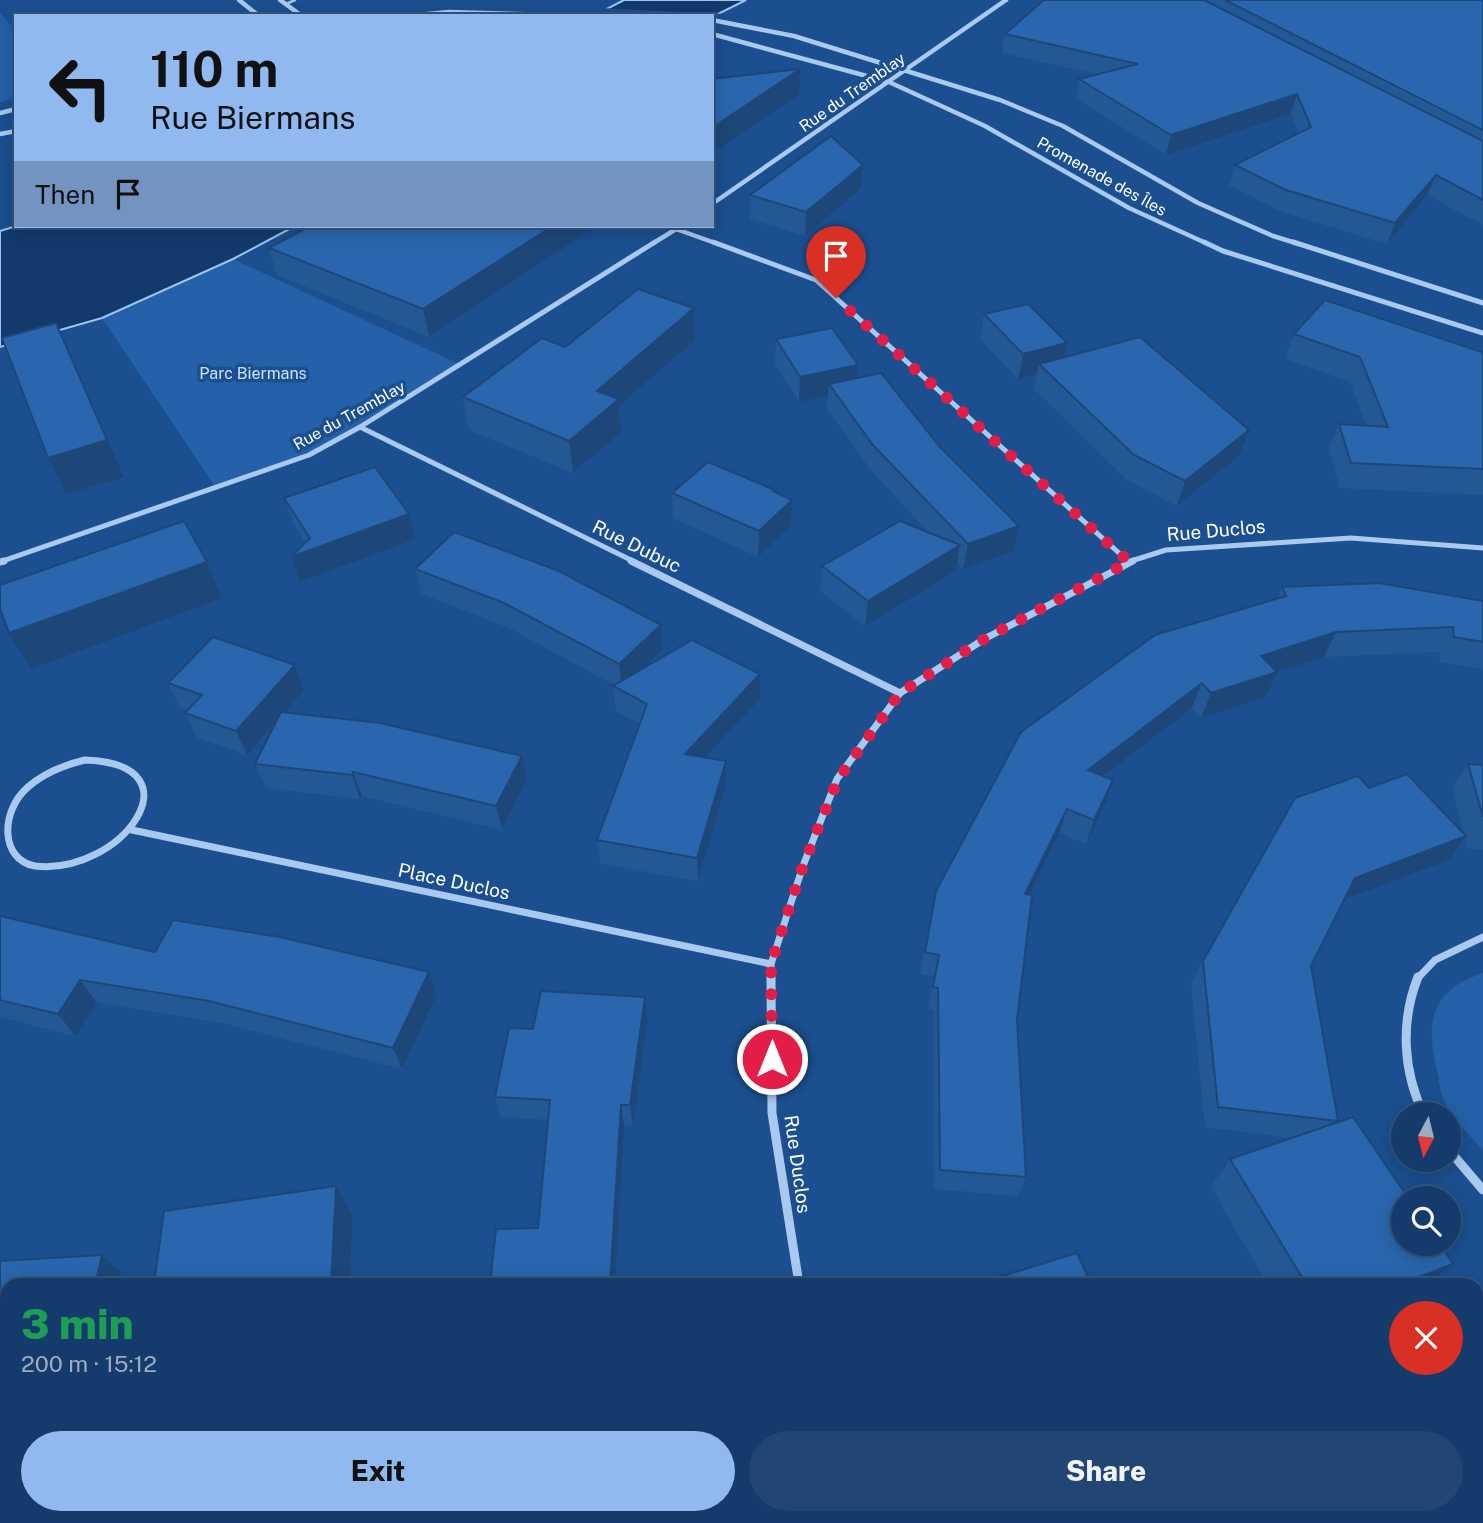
<!DOCTYPE html>
<meta charset="utf-8">
<style>
:root{--surface:#143b6b;--page:#214673;--text:#f1f3f6;--muted:#9dadc1;--line:#33557e;--accent:#90b9f0}
body{margin:0;font-family:"Public Sans",sans-serif;background:var(--page);color:var(--text);height:100vh;display:flex;flex-direction:column;font-size:26px;white-space:nowrap}
*{box-sizing:border-box;margin:0}
p{font-size:23px;color:var(--muted)}
.icon{flex:none;width:38px;height:38px;fill:none;stroke:currentColor;stroke-width:2;stroke-linecap:round;stroke-linejoin:round}
.map{position:relative;flex:1;overflow:hidden}
.sheet{position:absolute;left:0px;top:1278px;width:1484px;height:247px;display:flex;flex-direction:column;background:var(--surface);border-radius:21px 21px 0 0;box-shadow:0 4px 18px #0003,0 0 0 2px var(--line)}
.sheet>*{flex:none}
.guide{position:absolute;left:14px;top:14px;width:700px;height:214px;border-radius:0px;box-shadow:0 4px 18px #0003,0 0 0 2px var(--line);background:#90b9f0;color:#111;overflow:hidden}
.needle{width:46px;rotate:187deg}
.tools{position:absolute;left:1391px;top:1102px;display:grid;gap:14px}
.tools a{display:grid;place-items:center;width:70px;height:70px;border-radius:50%;background:var(--surface);box-shadow:0 4px 18px #0003,0 0 0 2px var(--line);font-size:35px}
.pin{position:absolute;display:grid;place-items:center;width:60px;height:60px;color:#fff;margin:-72px -30px;border-radius:50% 50% 50% 0;rotate:-45deg;box-shadow:0 0 7px #0007}
.pin .icon{rotate:45deg}
.me{position:absolute;width:77px;margin:-38px;rotate:0deg;stroke-linejoin:round;filter:drop-shadow(0 0 5px #0008)}
.turn{display:flex;align-items:center;gap:24px;height:147px;padding:0 21px;font-size:32px}
.turn .icon{width:91px;height:91px;stroke-width:2.5}
.turn b{display:block;font-size:49px;line-height:60px}
.then{display:flex;align-items:center;height:66px;padding:0 21px;background:#0003;gap:14px;font-size:26px}
.round{display:grid;place-items:center;flex:none;width:74px;height:74px;border-radius:37px;background:var(--page)}
.head{display:flex;align-items:center;justify-content:space-between;height:119px;padding:0 21px}
h1{font-size:42px;font-weight:800;line-height:52px;color:#1e9e55}
.button{display:flex;gap:14px;margin-top:auto;padding:14px 21px}
.button a{flex:1;height:80px;border-radius:42px;background:var(--accent);color:#111;font-size:28px;font-weight:800;line-height:80px;text-align:center}
.button a+a{background:var(--page);color:var(--text)}
.map>svg:first-child{display:block}
.green{fill:#2461a8}
.water{fill:#123a6d;stroke:#9cc4f0;stroke-width:2}
.pier{fill:#1b4f8f}
.lines{fill:none;stroke-linecap:round;stroke-linejoin:round}
.service{stroke:#a9c9ee;stroke-width:2.5}
.minor-far3{stroke:#a9c9ee;stroke-width:4.5}
.minor-far2{stroke:#a9c9ee;stroke-width:5}
.minor-far1{stroke:#a9c9ee;stroke-width:7}
.minor{stroke:#a9c9ee;stroke-width:9}
.wall{fill:#245895}
.shaded-wall{fill:#1d4779}
.building{fill:#2a66ad;stroke:#1d4779;stroke-width:2}
.route{stroke:#e11d48;stroke-width:12;stroke-dasharray:0 21.6}
.labels{text-anchor:middle;stroke-width:7;stroke-linejoin:round;paint-order:stroke}
.far-street-label{font-size:16px;fill:#fff;stroke:#1b4f8f}
.far-park-label{font-size:16px;fill:#cfe3fa;stroke:#1b4f8f}
.street-label{font-size:19px;fill:#fff;stroke:#1b4f8f}
</style>
<div class="map">
<svg width="1483" height="1523" viewBox="0 0 1483 1523">
<rect width="100%" height="100%" fill="#1b4f8f"/>
<g class="green">
<path d="M0,13L16,31V98L0,102Z"/>
<path d="M233,259L459,364L309,455L216,488L102,318Z"/>
<path d="M1483,973V1150C1469,1135 1451,1117 1443,1098C1439,1088 1439,1076 1436,1066C1425,1018 1434,989 1483,973Z"/>
</g>
<g class="water">
<path d="M624,0H746L712,17L599,13Z"/>
<path d="M16,226H295L233,259L102,318L0,347V231Z"/>
</g>
<path class="pier" d="M601,8L725,14L713,20L712,16H587Z"/>
<g class="lines">
<path class="service" d="M286,4L295,0"/>
<g class="minor-far3">
<path d="M239,0L259,16"/>
<path d="M280,0L302,16"/>
<path d="M406,16L449,12L591,16"/>
<path d="M712,20L794,36L1000,100L1063,126L1198,203L1273,236L1299,244"/>
<path d="M712,34L889,82L985,126L1129,208L1208,244"/>
<path d="M0,113L16,109"/>
<path d="M0,134L16,131"/>
<path d="M712,204L1006,0"/>
<path d="M676,229L718,244"/>
<path d="M652,244L681,226"/>
</g>
<g class="minor-far2">
<path d="M713,242L816,280L1129,562"/>
<path d="M1204,242L1223,251L1483,333"/>
<path d="M1293,242L1483,303"/>
<path d="M360,427L635,562"/>
<path d="M0,562L309,455L360,427L655,242"/>
<path d="M1128,562L1166,550L1351,538L1483,548"/>
</g>
<g class="minor-far1">
<path d="M631,561L900,693"/>
<path d="M0,562L4,561"/>
<path d="M85,760C203,764 121,876 35,866C0,860 0,811 28,787C44,773 64,765 85,760Z"/>
<path d="M132,830L771,964"/>
<path d="M771,979V964L803,866L837,779L900,693L986,638L1133,561"/>
<path d="M1417,979L1435,960L1483,937"/>
</g>
<g class="minor">
<path d="M771,977L772,1113L799,1284"/>
<path d="M1418,977C1400,1022 1403,1072 1424,1115"/>
<path d="M1449,1150L1483,1190"/>
<path d="M881,1517L884,1523"/>
<path d="M60,1523L97,1517"/>
<path d="M1479,1523L1483,1508"/>
</g>
</g>
<g class="wall">
<path d="M1044,0H1483V225L1427,195L1387,244L1279,211L1229,185L1235,165L1299,133L1291,114L1166,155L1076,98L1079,79L1096,74L1002,53L1005,34Z"/>
<path d="M863,165L861,189L805,236L750,219V195Z"/>
<path d="M310,226H597L429,337L277,275L269,248Z"/>
<path d="M694,308L695,340L619,406L621,432L573,473L469,430L463,397L565,347Z"/>
<path d="M984,314L1067,343L1064,357L1249,430L1240,455L1177,506L1127,480L1034,389L1037,374L1018,379L980,339Z"/>
<path d="M1294,334L1483,354V495L1340,488L1329,449L1339,424L1366,425L1350,382L1285,359Z"/>
<path d="M776,339L857,378L940,447L1019,526L1014,551L963,569L957,563L956,571L865,626L820,591L822,566L929,533L870,469L827,409L828,396L799,402L775,364Z"/>
<path d="M775,490V492L792,500L791,525L758,557L673,518L672,493Z"/>
<path d="M284,498L415,539L300,582L291,557L305,543L293,523Z"/>
<path d="M415,569L662,650L643,668L760,699L706,758L726,785L698,881L601,864L597,840L640,724L616,711L613,686L614,685L509,628L422,594Z"/>
<path d="M1282,587L1483,601V669L1440,662L1439,652L1324,657L1277,672L1266,697L1201,718L1192,708L1104,776L1105,804L1086,844L1059,833L1029,895L1017,1020L1026,1177L1018,1196L934,1189L933,1010L928,1009L934,977L920,974L936,891L1278,598Z"/>
<path d="M295,665L304,690L284,712L522,756L527,780L502,830L362,796L360,799L266,788L255,764L277,721L247,755L197,738L185,713L187,710L180,708L168,683Z"/>
<path d="M1468,764L1483,765V850L1468,849L1465,837L1449,860L1344,899L1311,966L1338,1121L1453,1264L1429,1284H1267L1211,1187L1230,1159L1292,1138L1205,1127L1191,983L1203,961L1369,788L1464,835L1452,788Z"/>
<path d="M0,916L155,952L429,972L437,994L402,1069L222,1023L97,1003L75,1036L0,1017Z"/>
<path d="M648,1019L633,1126L624,1125L538,1228L548,1120L501,1117L495,1097L533,1029Z"/>
<path d="M102,1255L121,1272L7,1284V1392H0V1261Z"/>
<path d="M1136,1517H1319L1318,1523H1134Z"/>
</g>
<g class="shaded-wall">
<path d="M800,69L799,94L712,154V128Z"/>
<path d="M1297,94L1291,114L1166,155L1171,135Z"/>
<path d="M863,165L861,189L805,236L806,212Z"/>
<path d="M1436,175L1427,195L1387,244L1395,223Z"/>
<path d="M553,226H597L429,337L423,309Z"/>
<path d="M694,308L695,340L619,406L621,432L573,473L569,441L597,391Z"/>
<path d="M56,323L124,477L66,494L48,458Z"/>
<path d="M1067,343L1062,368L1039,364L1037,374L1018,379L1023,354Z"/>
<path d="M858,365L856,390L829,384L828,396L799,402L800,377Z"/>
<path d="M1249,430L1240,455L1177,506L1185,481Z"/>
<path d="M792,500L791,525L758,557L759,531Z"/>
<path d="M409,514L415,539L300,582L291,557Z"/>
<path d="M1019,526L1014,551L963,569L968,544Z"/>
<path d="M960,545L956,571L865,626L868,601Z"/>
<path d="M207,562L222,598L31,669L9,633Z"/>
<path d="M661,625L662,650L622,689L619,664Z"/>
<path d="M1336,632L1324,657L1277,672L1266,697L1201,718L1211,693L1261,656Z"/>
<path d="M295,665L304,690L247,755L236,731Z"/>
<path d="M760,674V699L686,778L685,754Z"/>
<path d="M1202,683L1192,708L1080,794L1088,770Z"/>
<path d="M522,756L527,780L502,830L496,806Z"/>
<path d="M726,761V785L698,881L697,858Z"/>
<path d="M353,772L362,796L360,799L352,775Z"/>
<path d="M1113,780L1105,804L1086,844L1094,820Z"/>
<path d="M1067,809L1059,833L1019,917L1025,894Z"/>
<path d="M1466,836L1449,860L1340,901L1355,878Z"/>
<path d="M429,972L437,994L402,1069L393,1048Z"/>
<path d="M80,980L97,1003L75,1036L58,1014Z"/>
<path d="M645,997L648,1019L633,1126L630,1105Z"/>
<path d="M621,1105L624,1125L615,1284H610Z"/>
<path d="M336,1186L352,1214L350,1284H331Z"/>
<path d="M102,1255L121,1272L118,1284H95Z"/>
<path d="M1453,1264L1429,1284H1401Z"/>
</g>
<g class="building">
<path d="M1044,0H1204L1483,141V200L1436,175L1395,223L1286,190L1235,165L1311,127L1297,94L1171,135L1079,79L1138,64L1005,34Z"/>
<path d="M1225,0H1483V130Z"/>
<path d="M800,69L712,128V79Z"/>
<path d="M831,136L863,165L806,212L750,195Z"/>
<path d="M310,226H553L423,309L269,248Z"/>
<path d="M638,289L694,308L597,391L619,399L569,441L463,397L542,338L565,347Z"/>
<path d="M1325,300L1482,352L1483,354V469L1351,463L1339,424L1388,427L1360,357L1294,334Z"/>
<path d="M1028,304L1067,343L1023,354L984,314Z"/>
<path d="M56,323L107,440L48,458L2,338Z"/>
<path d="M832,328L858,365L800,377L776,339Z"/>
<path d="M1140,337L1249,430L1185,481L1134,455L1039,364Z"/>
<path d="M881,373L940,447L1019,526L968,544L872,444L829,384Z"/>
<path d="M708,462L775,490L773,491L792,500L759,531L672,493Z"/>
<path d="M375,467L409,514L291,557L310,538L284,498Z"/>
<path d="M184,521L207,562L9,633L0,608V585Z"/>
<path d="M900,521L960,545L868,601L822,566Z"/>
<path d="M454,532L559,571L661,625L619,664L504,603L415,569Z"/>
<path d="M1379,583L1483,601V642L1454,637L1453,627L1336,632L1261,656L1277,672L1211,693L1202,683L1088,770L1113,780L1094,820L1067,809L1025,894L1032,895L1017,1020L1026,1177L940,1170L938,988L933,987L939,955L925,952L936,891L1021,732L1155,635L1286,596L1282,587Z"/>
<path d="M213,637L295,665L236,731L185,713L202,695L168,683Z"/>
<path d="M692,640L760,674L685,754L726,761L697,858L597,840L647,704L613,686Z"/>
<path d="M281,712L380,723L522,756L496,806L353,772L352,775L255,764Z"/>
<path d="M1468,764L1483,765V817Z"/>
<path d="M1407,774L1466,836L1355,878L1311,966L1338,1121L1218,1107L1203,961L1295,798L1358,776L1369,788Z"/>
<path d="M0,916L155,952L173,920L280,937L429,972L393,1048L209,1001L80,980L58,1014L0,1000Z"/>
<path d="M541,991L645,997L630,1105H621L610,1284H490L496,1229L538,1228L550,1100L495,1097L509,1028L533,1029Z"/>
<path d="M1353,1117L1409,1199H1404V1244H1440L1453,1264L1401,1284H1306L1230,1159Z"/>
<path d="M336,1186L331,1284H154L164,1211Z"/>
<path d="M1077,1253L1091,1284H977Z"/>
<path d="M102,1255L95,1284H7V1375L0,1376V1261Z"/>
<path d="M1150,1517H1319L1318,1523H1149Z"/>
</g>
<g class="lines">
<path class="route" d="M772,1059L771,964L803,866L838,779L900,693L986,638L1129,562L836,298"/>
</g>
<g class="labels">
<g class="far-street-label">
<text transform="translate(852 92) rotate(-35)" y="6">Rue du Tremblay</text>
<text transform="translate(1102 176) rotate(29)" y="6">Promenade des Îles</text>
<text transform="translate(349 415) rotate(-29)" y="6">Rue du Tremblay</text>
</g>
<g class="far-park-label">
<text x="253" y="379">Parc Biermans</text>
</g>
<g class="street-label">
<text transform="translate(1216 530) rotate(-5)" y="7">Rue Duclos</text>
<text transform="translate(637 546) rotate(26)" y="7">Rue Dubuc</text>
<text transform="translate(454 881) rotate(12)" y="7">Place Duclos</text>
<text transform="translate(798 1164) rotate(82)" y="7">Rue Duclos</text>
</g>
</g>
</svg>
<div class="tools">
<a><svg class="needle" viewBox="-14 -14 28 28"><path d="M0-13l5 13h-10z" fill="#e53935"/><path d="M0 13l5-13h-10z" fill="#9dadc1"/></svg></a>
<a><svg class="icon" aria-label="search" viewBox="0 0 24 24"><circle cx="10" cy="10" r="6"/><path d="M15 15l6 6"/></svg></a>
</div>
<div class="pin" style="left:836px;top:298px;background:#d93025"><svg class="icon" aria-label="arrive" viewBox="0 0 24 24"><path d="M6 21V4h12l-3 4 3 4H6"/></svg></div>
<svg class="me" style="left:772px;top:1059px" viewBox="-20 -20 40 40"><circle r="17" fill="#e11d48" stroke="#fff" stroke-width="3"/><path d="M0-11L8 9 0 5-8 9z" fill="#fff"/></svg>
<div class="guide">
<div class="turn"><svg class="icon" aria-label="left" viewBox="0 0 24 24"><path d="M17 20v-9H6M10 6l-5 5 5 5"/></svg><div><b>110 m</b>Rue Biermans</div></div>
<div class="then">Then<svg class="icon" aria-label="arrive" viewBox="0 0 24 24"><path d="M6 21V4h12l-3 4 3 4H6"/></svg></div>
</div>
<section class="sheet">
<div class="head"><div><h1>3 min</h1><p>200 m · 15:12</p></div><a class="round" style="background:#d93025;color:#fff"><svg class="icon" aria-label="close" viewBox="0 0 24 24"><path d="M6 6l12 12M18 6L6 18"/></svg></a></div>
<div class="button"><a>Exit</a><a>Share</a></div>
</section>
</div>
